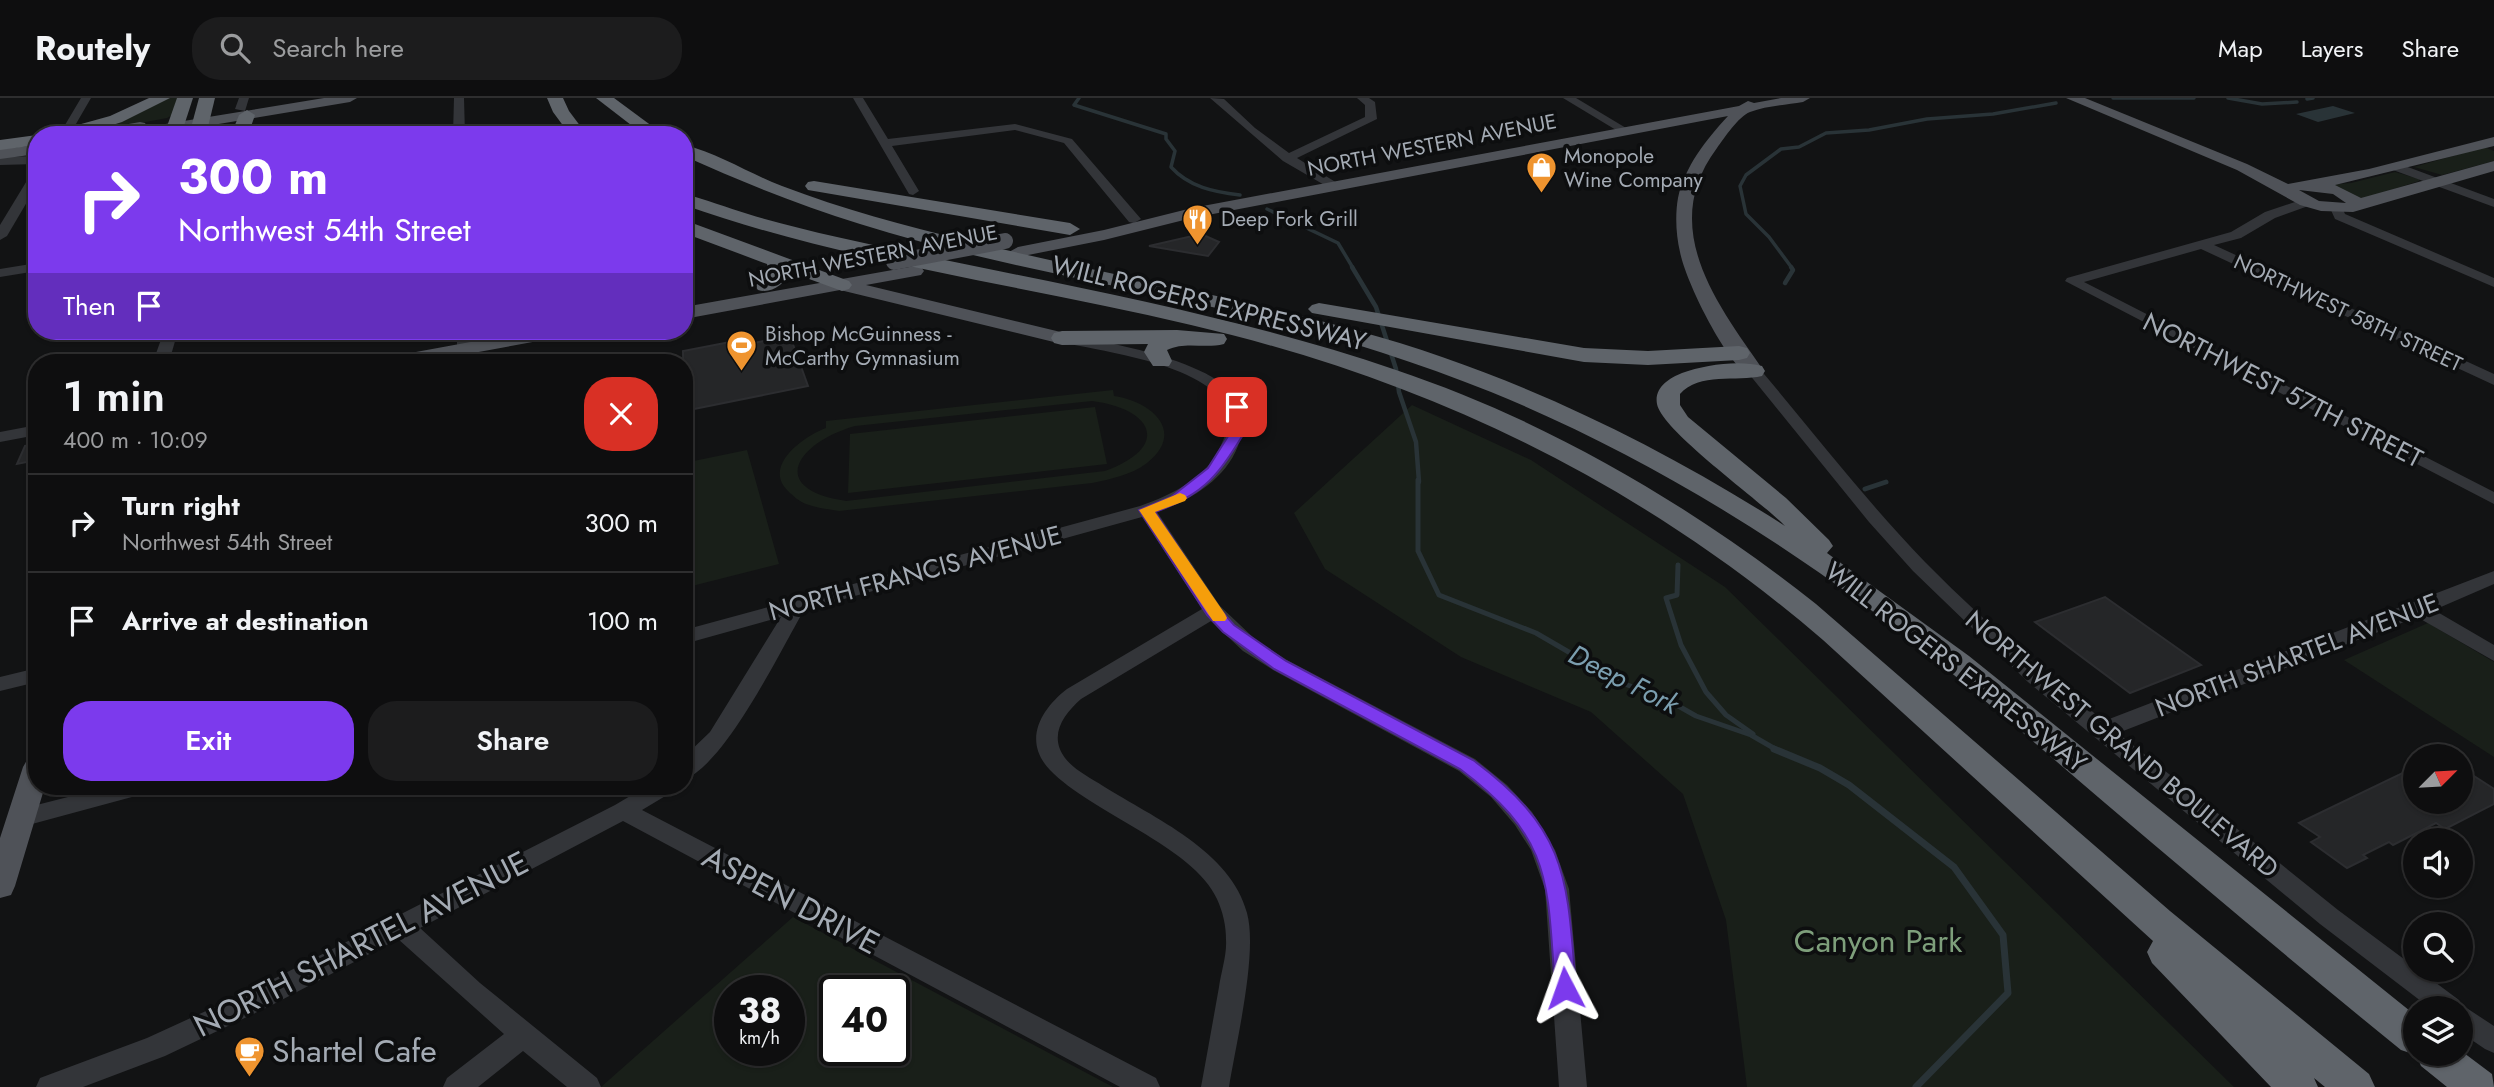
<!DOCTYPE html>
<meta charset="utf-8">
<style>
:root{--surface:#0e0e0f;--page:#1c1c1d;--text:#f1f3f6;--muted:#9b9c9e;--line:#2e2e2f;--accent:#7c3aed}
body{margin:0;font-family:Jost,sans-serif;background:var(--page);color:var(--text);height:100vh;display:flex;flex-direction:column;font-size:26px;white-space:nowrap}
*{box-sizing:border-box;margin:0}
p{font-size:23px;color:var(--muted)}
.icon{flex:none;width:38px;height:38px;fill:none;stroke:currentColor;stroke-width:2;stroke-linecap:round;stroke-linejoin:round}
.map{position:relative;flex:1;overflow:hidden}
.drawer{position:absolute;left:28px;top:256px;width:665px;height:441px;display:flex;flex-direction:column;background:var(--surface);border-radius:28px;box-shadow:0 2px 5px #0004,0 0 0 2px var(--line)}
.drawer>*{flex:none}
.hud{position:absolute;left:28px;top:28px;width:665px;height:214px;border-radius:28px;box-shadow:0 2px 5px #0004,0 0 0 2px var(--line);background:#7c3aed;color:#fff;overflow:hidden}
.needle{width:46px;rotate:66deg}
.controls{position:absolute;left:2403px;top:646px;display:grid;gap:14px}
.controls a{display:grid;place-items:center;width:70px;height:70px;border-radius:50%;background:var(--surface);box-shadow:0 2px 5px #0004,0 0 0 2px var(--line);font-size:35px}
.speed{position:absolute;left:714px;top:877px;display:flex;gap:14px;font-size:35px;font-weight:700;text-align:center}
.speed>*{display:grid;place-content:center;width:91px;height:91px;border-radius:50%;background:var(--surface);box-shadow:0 2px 5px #0004,0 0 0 2px var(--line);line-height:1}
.speed small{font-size:18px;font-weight:400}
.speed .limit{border:4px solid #111;border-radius:10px;background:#fff;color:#111}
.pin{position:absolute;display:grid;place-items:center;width:60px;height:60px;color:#fff;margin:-30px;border-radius:14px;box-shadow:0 4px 10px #0006}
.me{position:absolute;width:77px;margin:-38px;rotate:356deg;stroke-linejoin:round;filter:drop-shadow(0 0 5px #0008)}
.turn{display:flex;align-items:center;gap:24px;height:147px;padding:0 35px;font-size:32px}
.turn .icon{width:91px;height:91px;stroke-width:2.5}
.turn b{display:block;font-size:49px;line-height:60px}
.then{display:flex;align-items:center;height:66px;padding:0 35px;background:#0003;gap:14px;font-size:26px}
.round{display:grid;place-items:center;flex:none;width:74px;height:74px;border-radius:28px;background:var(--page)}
.headline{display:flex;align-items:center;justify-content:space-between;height:119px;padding:0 35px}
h1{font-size:42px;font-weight:600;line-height:52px}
.action{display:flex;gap:14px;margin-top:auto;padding:14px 35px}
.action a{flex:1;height:80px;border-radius:28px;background:var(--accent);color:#fff;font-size:28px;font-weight:600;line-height:80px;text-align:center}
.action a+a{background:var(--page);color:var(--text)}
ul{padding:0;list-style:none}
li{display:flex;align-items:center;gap:21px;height:98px;padding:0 35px;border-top:2px solid var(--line)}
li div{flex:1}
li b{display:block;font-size:26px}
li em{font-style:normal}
header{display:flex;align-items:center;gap:42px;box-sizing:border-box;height:98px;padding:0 35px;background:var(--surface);border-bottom:2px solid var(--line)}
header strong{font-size:33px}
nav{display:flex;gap:38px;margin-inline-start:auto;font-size:24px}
.search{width:490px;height:63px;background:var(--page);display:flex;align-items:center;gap:18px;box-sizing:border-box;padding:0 24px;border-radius:28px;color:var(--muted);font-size:26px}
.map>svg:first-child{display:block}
.green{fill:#191f19;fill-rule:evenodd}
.water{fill:#293337}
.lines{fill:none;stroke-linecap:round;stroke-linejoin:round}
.stream-far3{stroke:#293337;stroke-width:3.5}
.stream-far2{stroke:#293337;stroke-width:4.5}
.stream-far1{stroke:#293337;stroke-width:5}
.stream{stroke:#293337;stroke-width:7}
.building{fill:#252628;stroke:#2c2d30;stroke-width:2}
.minor{fill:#333539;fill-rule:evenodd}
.major{fill:#4f5258;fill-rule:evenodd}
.highway{fill:#5f646a;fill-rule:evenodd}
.major-bridge{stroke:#4f5258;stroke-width:16}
.route{fill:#7c3aed;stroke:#51269a;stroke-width:2}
.slow{fill:#f59e0b}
.labels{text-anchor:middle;stroke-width:7;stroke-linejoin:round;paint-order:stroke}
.far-street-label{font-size:21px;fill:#a4abb4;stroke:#0d0e0f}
.far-poi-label{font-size:21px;fill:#a4abb4;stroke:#0d0e0f;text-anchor:start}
.street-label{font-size:26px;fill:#a4abb4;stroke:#0d0e0f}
.water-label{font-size:28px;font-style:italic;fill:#7b9eaf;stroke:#0d0e0f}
.near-street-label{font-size:32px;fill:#a4abb4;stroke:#0d0e0f}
.near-park-label{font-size:32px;fill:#7e9f7b;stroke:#0d0e0f}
.near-poi-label{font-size:32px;fill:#a4abb4;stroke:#0d0e0f;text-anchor:start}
</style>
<header>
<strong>Routely</strong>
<div class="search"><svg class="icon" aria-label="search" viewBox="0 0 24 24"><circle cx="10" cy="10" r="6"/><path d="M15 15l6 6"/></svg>Search here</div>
<nav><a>Map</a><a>Layers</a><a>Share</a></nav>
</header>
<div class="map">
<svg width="2494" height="989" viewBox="0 0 2494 989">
<rect width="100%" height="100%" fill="#121314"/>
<g class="green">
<path d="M168,0H180L174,16L167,20L77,37Z"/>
<path d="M2484,49L2494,53V63L2442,77L2414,69Z"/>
<path d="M2395,74L2419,81V83L2360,102L2327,87L2351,85Z"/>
<path d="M1113,292L1114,298C1150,303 1187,333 1147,365C1131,377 1111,381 1092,385L839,413C828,411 816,410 806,406C800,404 793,398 788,393C762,368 804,338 826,330V323ZM1092,303C1154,311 1171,349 1105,373L846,403C765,391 798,344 855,328Z"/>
<path d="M1412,307L1531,362L1725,489L2234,989H1747L1726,822L1683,696L1591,614L1461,559L1325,471L1294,415Z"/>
<path d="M1095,309L1107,366L848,395L850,336Z"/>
<path d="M747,352L779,466L684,490V365Z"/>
<path d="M2428,525L2494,564V659L2344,562Z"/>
<path d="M793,819L1113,989H601ZM730,892H789V952H730ZM835,892H894V952H835Z"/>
</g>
<path class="water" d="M2333,8L2355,15L2318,24L2296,16Z"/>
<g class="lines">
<g class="stream-far3">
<path d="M1079,0L1074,7L1166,36V41L1175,53L1171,69C1189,89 1214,94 1240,97"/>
<path d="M2113,0H2194"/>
<path d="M2228,0L2262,6L2297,4"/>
<path d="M2307,1L2313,0"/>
<path d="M1267,111L1338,145L1353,170"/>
<path d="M1792,170L1769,139L1746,116L1740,88L1746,77L1781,51L1799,49L1826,35L1869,32L1927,21L1993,16L2056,5"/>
</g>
<g class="stream-far2">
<path d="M1352,169L1376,209L1396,271L1399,294L1416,344L1419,384"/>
<path d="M1785,185L1793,172L1791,169"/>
</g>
<g class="stream-far1">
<path d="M1418,382V453L1439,497L1536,535L1622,585L1666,601L1696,618L1751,637L1777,652"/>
<path d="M1865,391L1886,384"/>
<path d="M1678,467L1677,497L1666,500L1681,547L1706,594L1726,617L1753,636"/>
</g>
<path class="stream" d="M1774,651L1820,670L1849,687L1954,769L2003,837L2008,895L1916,989"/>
</g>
<g class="building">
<path d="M1201,136L1219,144L1208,158L1149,148Z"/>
<path d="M790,238L808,288L684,313L683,253L741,242L743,247Z"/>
<path d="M37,346V362L17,366L25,348Z"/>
<path d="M2105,499L2201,567L2130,595L2035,524Z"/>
<path d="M2415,669V704H2460V669L2494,691V706L2445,731L2436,725L2393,747L2389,744L2363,757L2367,760L2347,770L2311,744L2320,739L2299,725Z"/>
</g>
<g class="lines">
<g class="minor">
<path d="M81,0H91L73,31L56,37H37L65,27Z"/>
<path d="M239,0H249L245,13L235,11Z"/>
<path d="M454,0H464L465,37H453Z"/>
<path d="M853,0H863L888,41L1015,26L1072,41L1141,121L1134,125L1129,124L1064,45L1015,32L892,48L919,93L913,97L909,96Z"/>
<path d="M1210,0L1224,1L1255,30L1289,55L1365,19V7L1357,0H1369L1375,4L1377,21L1297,60L1337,85V91L1333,92L1283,63Z"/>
<path d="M1563,0H1576L1631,33L1621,35Z"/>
<path d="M37,58V66L0,67V59Z"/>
<path d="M2397,65L2494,101V109L2393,72V66Z"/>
<path d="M37,72V87L7,138L0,142V127L31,76Z"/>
<path d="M2307,100L2313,104L2311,107L2275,120L2241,140L2214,147L2494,276V287L2201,151L2084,184L2494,394V406L2065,183L2067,180L2231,134L2265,114Z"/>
<path d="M2336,106L2341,107L2345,116L2359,122L2494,180V189L2335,121L2330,110Z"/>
<path d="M37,165V173L0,179V171Z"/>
<path d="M164,233H178L169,264H153Z"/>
<path d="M457,233H471L470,254L465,256L457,251Z"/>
<path d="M1066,236C1106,245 1256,267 1245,328C1244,335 1240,342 1238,348C1225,382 1189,403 1157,414L1220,508L1257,543L1287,562L1475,661L1507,687L1532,714L1555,752L1569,791L1587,989H1559L1545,791L1531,752L1515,727L1491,699L1459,673L1273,572L1243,553L1211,523L1081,601C1064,616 1048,637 1065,660C1074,672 1091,680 1103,688C1154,720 1231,753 1247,815C1258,855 1236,945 1229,989H1201C1207,956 1213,923 1219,889C1221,874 1227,857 1226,842C1226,828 1223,814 1217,801C1193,748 1091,715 1050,672C1022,643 1041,611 1067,591L1202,511L1142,419L804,512C782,550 724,669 684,681V659L710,634L781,519L684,546V532L1140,408C1172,397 1209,379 1222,345C1224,339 1229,331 1229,325C1230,268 1102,254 1061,244L1058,241Z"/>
<path d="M1754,268L1759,270C1814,335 1866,403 1925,464C1981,521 2042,573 2104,623L2494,473V486L2434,512L2494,547V563L2417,519L2118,635L2338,812L2459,902L2462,907L2494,928V955L2485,951L2460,934V910H2430L2320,826L2028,584L1913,473L1869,424L1749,276L1746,273L1749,270Z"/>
<path d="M37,327V337L0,344V334Z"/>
<path d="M37,570V584L0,593V579Z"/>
<path d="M111,688H154L151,694L143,696L21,729L13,726L9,720L13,714L21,711Z"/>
<path d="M647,688H675L672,694L642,712L1156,980L1160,989H1120L623,723L420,830L480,885L597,980L601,989H567L523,953L478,989H443L447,980L504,936L398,841L272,907L165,958L83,989H36L40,980L147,940L254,891L615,707Z"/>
</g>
<g class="major">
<path d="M324,0H357L350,4L153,37H82L89,33L140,24L145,25L147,29Z"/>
<path d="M1781,0H1810L1803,4C1786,7 1766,8 1750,14C1738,19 1725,39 1717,50C1657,130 1718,207 1764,273L1761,277C1756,279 1750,280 1746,276C1722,256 1686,184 1680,154C1676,137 1675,117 1678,100C1685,68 1706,42 1728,18L1192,120L1104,142L1018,159L1009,154L1018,149L1104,132L1192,110L1739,8L1748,3L1754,5Z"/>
<path d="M2066,0H2085L2247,66L2288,86L2369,71L2494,39V48L2335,87L2361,100L2494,63V73L2353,114L2321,113L2300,107L2237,72ZM2299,92L2333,96L2346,105L2319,103Z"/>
<path d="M37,47V56L0,61V51Z"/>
<path d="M915,168L921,169L924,173L921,177L866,187L1069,236L1072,240L1062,246L840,192L684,221V209Z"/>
<path d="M531,233H569L560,239L424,264H384L394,258Z"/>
<path d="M37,659V688H45L15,788L11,797L0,800V740L23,669L27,662Z"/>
</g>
<g class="highway">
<path d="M149,0H170L122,24L81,37H54L56,33L110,18Z"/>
<path d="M177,0H193L181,37H164Z"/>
<path d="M199,0H215L206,37H189Z"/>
<path d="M547,0H563L569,13L587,37H570L553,14Z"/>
<path d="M596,0H614L664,37H644Z"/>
<path d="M247,12L255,17L248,37H231L239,17Z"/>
<path d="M37,37V47L0,52V42Z"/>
<path d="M684,47C718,55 750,76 782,88C842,111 905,128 968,143C1098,175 1230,197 1358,233C1509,274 1654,344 1785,428C1761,403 1662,333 1657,306C1654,290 1669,280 1682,275C1705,267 1738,262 1762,268L1765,273L1762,278C1737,284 1699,274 1680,296V307L1688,319L1786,400L1829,442L1833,448L1827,455L1969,558L2415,917V956H2460V952L2492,976L2494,989H2447L2421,968L2416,957L2401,952C2301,871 2203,788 2105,705C2024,636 1945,566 1860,504C1746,420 1621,347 1491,294C1414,263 1335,238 1255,219C1124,187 989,167 860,126C799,107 742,84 684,58Z"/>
<path d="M814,83L1070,125L1080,131L1070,137L808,92L805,88L808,84Z"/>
<path d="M684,96C706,101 727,110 748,116C777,125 807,132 837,139C1024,181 1214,210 1396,272C1548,323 1691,407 1816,506L2170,813L2369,976L2375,989H2325L2314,980L2318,989H2271L2152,865L2147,854L2153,843L1823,542C1638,383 1428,282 1191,227C1023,187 848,165 684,107Z"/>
<path d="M684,122L849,183L852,187L849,191L842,193L790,174C784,187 771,196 758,192L755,188L769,175L767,166L684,135Z"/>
<path d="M1319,205L1584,250L1648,253L1739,248L1747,250L1750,255L1747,260L1739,262L1648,267L1584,264L1312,215L1308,211L1312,207Z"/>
<path d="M1177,232L1224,236L1227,241L1224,246C1204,251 1186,243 1167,252L1172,263L1169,268H1153L1144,254L1148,246L1062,247L1054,245L1051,240L1054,235L1062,233Z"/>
</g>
<path class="major-bridge" d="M894,164L1005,143"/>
</g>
<path class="route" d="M1237,305L1243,309L1247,324L1246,332C1219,376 1206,396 1155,414L1218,509L1234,527L1286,563L1473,662C1569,733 1567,780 1576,890L1573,897L1565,899L1558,897L1555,890C1547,783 1553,741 1460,671L1274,571L1223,534L1207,517L1139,412L1171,399L1208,370L1232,332L1233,324L1230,309Z"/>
<path class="slow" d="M1180,395L1185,397L1187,400L1185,403L1155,414L1225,516L1227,520L1225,523H1213L1139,412Z"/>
<defs>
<symbol id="shop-pin" viewBox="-11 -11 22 30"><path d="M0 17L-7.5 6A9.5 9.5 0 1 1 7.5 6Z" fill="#ef942f" stroke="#0d0e0f"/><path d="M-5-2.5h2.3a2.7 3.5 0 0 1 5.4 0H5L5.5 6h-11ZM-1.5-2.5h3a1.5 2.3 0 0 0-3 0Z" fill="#fff"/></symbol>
<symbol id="restaurant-pin" viewBox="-11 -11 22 30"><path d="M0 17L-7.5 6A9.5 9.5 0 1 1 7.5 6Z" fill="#ef942f" stroke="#0d0e0f"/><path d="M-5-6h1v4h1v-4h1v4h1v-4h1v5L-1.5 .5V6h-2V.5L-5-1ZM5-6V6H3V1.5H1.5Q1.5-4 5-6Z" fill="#fff"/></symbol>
<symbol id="stadium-pin" viewBox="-11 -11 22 30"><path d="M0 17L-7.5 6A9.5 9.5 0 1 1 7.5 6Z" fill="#ef942f" stroke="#0d0e0f"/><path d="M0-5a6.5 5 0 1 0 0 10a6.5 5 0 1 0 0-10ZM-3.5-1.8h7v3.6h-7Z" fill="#fff"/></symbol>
<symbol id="cafe-pin" viewBox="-11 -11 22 30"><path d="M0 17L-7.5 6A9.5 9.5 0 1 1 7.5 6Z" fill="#ef942f" stroke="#0d0e0f"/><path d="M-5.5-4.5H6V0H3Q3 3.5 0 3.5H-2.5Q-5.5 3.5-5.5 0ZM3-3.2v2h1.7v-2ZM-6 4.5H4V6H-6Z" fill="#fff"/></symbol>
</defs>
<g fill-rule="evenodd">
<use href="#shop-pin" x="1524" y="52" width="35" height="47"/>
<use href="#restaurant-pin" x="1180" y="104" width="35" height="47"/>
<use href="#stadium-pin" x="724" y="230" width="35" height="47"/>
<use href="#cafe-pin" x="232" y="936" width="35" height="47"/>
</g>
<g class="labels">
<g class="far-street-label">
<text transform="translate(1432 47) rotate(-11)" y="7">NORTH WESTERN AVENUE</text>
<text transform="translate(873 158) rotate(-11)" y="7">NORTH WESTERN AVENUE</text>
<text transform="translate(2348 215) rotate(25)" y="7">NORTHWEST 58TH STREET</text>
</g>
<g class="far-poi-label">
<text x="1564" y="65">Monopole<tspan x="1564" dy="24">Wine Company</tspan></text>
<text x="1221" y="128">Deep Fork Grill</text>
<text x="765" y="243">Bishop McGuinness -<tspan x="765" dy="24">McCarthy Gymnasium</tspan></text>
</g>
<g class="street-label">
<text transform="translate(1209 205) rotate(14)" y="9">WILL ROGERS EXPRESSWAY</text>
<text transform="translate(2283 292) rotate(27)" y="9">NORTHWEST 57TH STREET</text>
<text transform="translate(915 475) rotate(-15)" y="9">NORTH FRANCIS AVENUE</text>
<text transform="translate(2297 557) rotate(-21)" y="9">NORTH SHARTEL AVENUE</text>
<text transform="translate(1956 569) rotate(38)" y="9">WILL ROGERS EXPRESSWAY</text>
<text transform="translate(2122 646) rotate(40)" y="9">NORTHWEST GRAND BOULEVARD</text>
</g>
<g class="water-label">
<text transform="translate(1624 581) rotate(27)" y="10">Deep Fork</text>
</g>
<g class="near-street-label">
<text transform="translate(791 802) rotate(28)" y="11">ASPEN DRIVE</text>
<text transform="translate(361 846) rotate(-27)" y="11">NORTH SHARTEL AVENUE</text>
</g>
<g class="near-park-label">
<text x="1878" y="854">Canyon Park</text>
</g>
<g class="near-poi-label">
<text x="272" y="964">Shartel Cafe</text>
</g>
</g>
</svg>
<div class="controls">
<a><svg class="needle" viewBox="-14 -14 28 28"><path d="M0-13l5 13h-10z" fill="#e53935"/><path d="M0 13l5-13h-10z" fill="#9b9c9e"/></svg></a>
<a><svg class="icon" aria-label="sound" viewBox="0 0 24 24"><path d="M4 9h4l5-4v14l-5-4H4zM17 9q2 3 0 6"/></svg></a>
<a><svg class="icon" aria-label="search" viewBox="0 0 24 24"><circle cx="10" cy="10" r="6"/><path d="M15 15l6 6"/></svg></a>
<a><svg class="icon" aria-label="layers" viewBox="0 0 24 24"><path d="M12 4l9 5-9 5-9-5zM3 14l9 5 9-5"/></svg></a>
</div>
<div class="speed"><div>38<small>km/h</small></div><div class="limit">40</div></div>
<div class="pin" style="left:1237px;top:309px;background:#d93025"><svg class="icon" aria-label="arrive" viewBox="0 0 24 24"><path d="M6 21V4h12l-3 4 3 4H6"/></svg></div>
<svg class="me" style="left:1565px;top:890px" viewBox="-20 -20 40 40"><path d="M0-17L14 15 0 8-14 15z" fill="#7c3aed" stroke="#fff" stroke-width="4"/></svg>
<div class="hud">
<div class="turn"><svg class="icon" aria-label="right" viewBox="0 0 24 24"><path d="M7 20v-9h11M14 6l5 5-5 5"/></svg><div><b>300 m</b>Northwest 54th Street</div></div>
<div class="then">Then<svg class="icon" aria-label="arrive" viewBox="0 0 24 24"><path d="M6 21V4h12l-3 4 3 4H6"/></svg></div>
</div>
<section class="drawer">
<div class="headline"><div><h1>1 min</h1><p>400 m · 10:09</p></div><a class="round" style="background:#d93025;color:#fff"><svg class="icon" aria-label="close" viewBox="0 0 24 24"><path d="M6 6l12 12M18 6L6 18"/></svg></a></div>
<ul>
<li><svg class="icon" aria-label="right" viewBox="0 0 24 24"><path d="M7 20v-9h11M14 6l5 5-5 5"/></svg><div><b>Turn right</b><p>Northwest 54th Street</p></div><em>300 m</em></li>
<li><svg class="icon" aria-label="arrive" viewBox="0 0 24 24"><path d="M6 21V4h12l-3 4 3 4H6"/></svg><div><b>Arrive at destination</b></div><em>100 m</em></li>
</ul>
<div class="action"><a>Exit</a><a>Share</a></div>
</section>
</div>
